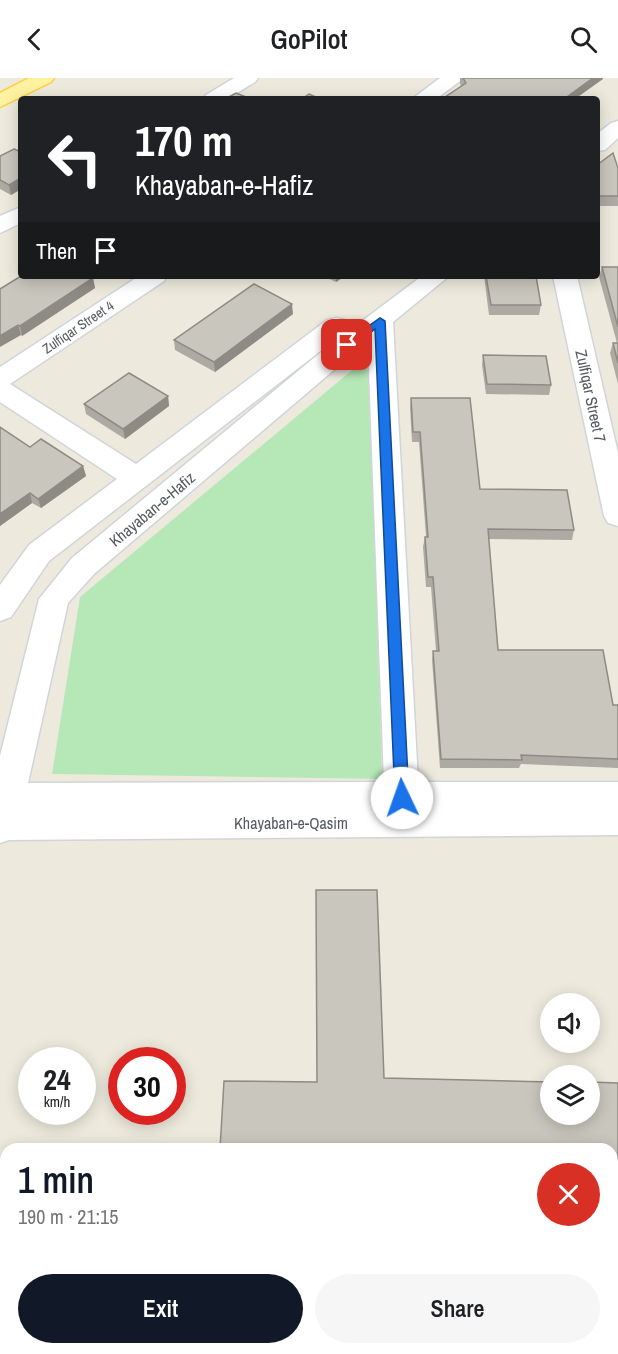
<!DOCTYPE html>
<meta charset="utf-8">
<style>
:root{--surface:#fff;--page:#f6f6f6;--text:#202124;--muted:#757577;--accent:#111827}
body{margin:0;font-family:"Archivo Narrow",sans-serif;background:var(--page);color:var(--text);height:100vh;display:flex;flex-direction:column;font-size:22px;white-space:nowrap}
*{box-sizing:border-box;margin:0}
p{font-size:20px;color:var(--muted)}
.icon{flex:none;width:33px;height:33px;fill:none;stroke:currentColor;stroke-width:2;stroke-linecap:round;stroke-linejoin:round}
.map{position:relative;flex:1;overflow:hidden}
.panel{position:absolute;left:0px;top:1065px;width:618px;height:212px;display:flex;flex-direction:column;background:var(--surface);border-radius:18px 18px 0 0;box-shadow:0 3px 15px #0003}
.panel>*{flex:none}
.top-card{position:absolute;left:18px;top:18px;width:582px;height:183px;border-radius:6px;box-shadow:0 3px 15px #0003;background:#202124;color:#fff;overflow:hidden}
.fabs{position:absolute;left:540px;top:915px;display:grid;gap:12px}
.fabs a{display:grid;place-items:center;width:60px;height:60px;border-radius:50%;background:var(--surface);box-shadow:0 3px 15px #0003;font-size:30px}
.speed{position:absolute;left:18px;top:969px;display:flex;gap:12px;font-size:30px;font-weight:700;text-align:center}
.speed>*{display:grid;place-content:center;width:78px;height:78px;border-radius:50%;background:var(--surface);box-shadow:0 3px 15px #0003;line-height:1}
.speed small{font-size:15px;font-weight:400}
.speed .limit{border:9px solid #d22;background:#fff;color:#111}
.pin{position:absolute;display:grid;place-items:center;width:51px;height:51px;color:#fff;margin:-26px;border-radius:12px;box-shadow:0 3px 9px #0006}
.me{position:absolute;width:66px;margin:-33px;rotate:357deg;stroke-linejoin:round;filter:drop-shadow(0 0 4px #0008)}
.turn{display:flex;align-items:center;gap:21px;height:126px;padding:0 18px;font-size:27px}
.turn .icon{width:78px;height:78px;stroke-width:2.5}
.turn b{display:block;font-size:42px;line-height:51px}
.then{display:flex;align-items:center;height:57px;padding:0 18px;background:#0003;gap:12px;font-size:22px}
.round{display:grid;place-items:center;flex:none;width:63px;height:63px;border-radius:32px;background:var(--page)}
.summary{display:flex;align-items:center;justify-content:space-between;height:102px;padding:0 18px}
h1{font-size:36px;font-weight:600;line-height:45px;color:var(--accent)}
.cta{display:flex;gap:12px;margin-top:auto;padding:12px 18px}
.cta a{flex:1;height:69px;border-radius:36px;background:var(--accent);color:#fff;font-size:24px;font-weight:600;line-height:69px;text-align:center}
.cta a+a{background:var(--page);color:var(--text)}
header{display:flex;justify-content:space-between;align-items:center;height:78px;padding:0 18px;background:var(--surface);font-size:27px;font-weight:600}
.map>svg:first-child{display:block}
.green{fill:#b6e8b7}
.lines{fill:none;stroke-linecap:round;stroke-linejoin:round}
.minor-casing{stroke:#d1d4da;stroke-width:3}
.major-casing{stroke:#ffcf44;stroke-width:3}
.minor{fill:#fff;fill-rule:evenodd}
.major{fill:#fff2a0;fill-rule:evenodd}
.wall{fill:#adaaa3}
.shaded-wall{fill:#8d8b84}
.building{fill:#c9c6bd;stroke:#8d8b84;stroke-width:1.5}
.route{fill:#1a73e8;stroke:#114b97;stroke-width:1.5}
.labels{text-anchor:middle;stroke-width:4.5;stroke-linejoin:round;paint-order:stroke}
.far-street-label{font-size:14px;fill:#575b61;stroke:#fff}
.street-label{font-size:16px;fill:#575b61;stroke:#fff}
</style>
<header><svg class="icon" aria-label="back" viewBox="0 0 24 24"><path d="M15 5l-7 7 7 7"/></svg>GoPilot<svg class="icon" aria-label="search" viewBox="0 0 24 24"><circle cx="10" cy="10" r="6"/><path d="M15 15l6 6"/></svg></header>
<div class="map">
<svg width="618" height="1276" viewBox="0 0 618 1276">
<rect width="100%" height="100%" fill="#edeadd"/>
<path class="green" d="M369,278L382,701L52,696L80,519Z"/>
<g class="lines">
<defs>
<g id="minor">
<path d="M234,0H258L255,4L227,21H203L206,17Z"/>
<path d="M440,0H464L436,21H412Z"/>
<path d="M618,43V60L605,72L597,73V56L611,45Z"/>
<path d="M21,129V145L0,155V138Z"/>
<path d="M139,198H167L164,203L10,306L136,386L327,242L336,240L345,242L349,248L345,254L49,483L11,539L0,543V507L29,467L117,401L0,324V289Z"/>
<path d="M422,198H449L393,244L418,704H618V757L9,762L0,765V678L39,521L72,480L321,274ZM368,263L384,704L28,705L68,525L94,496Z"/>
<path d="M553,198H577L618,375V448L608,445L604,438Z"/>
</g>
<path id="major" d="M29,0H54L51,4L0,29V15Z"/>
</defs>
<use href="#minor" class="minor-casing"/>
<use href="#major" class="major-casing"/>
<use href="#minor" class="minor"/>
<use href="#major" class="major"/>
</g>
<g class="wall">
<path d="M460,0H603V1L461,8L460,6Z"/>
<path d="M21,74V111L11,117L0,111V78Z"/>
<path d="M597,87L618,90V128H597Z"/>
<path d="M602,189H618V306L610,275L613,265H617L599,199Z"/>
<path d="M323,198H345L336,204Z"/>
<path d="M484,198H536L541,227L539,237H489Z"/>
<path d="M92,199L93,200L95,210L22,258L21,257L0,211Z"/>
<path d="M293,236L215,294L175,272L174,262Z"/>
<path d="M483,277L551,307L549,317L486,316L482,287Z"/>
<path d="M168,318L169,328L125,361L86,336L84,326Z"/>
<path d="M411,320L480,411L574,452L572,462L488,461L498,572L613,627H618V690L521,686L519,690H440L432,582L433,573H436L431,509H426L423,469L425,459H426L419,364H412L410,330Z"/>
<path d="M0,349L30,369L83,388L86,398L41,430L32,425L0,448Z"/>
<path d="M384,1000L618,1005V1162H612V1071L317,1004Z"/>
</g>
<g class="shaded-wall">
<path d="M593,0H603V1L575,21H564Z"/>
<path d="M21,100V111L11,117L9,107Z"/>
<path d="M336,198H345L336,204Z"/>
<path d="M93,200L95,210L22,258L20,248Z"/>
<path d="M292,226L293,236L215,294L214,284Z"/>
<path d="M18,247L21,257L0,269V258Z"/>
<path d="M168,318L169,328L125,361L123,351Z"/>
<path d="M83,388L86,398L41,430L38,421Z"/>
<path d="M30,415L32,425L0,448V436Z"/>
</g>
<g class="building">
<path d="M463,0H593L564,21H442L466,5Z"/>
<path d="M236,15L251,21H225Z"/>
<path d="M309,16L320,21H302Z"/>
<path d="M14,71L21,74V100L9,107L0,102V78Z"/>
<path d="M613,75L618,90V118H597V87Z"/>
<path d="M602,189H618V249Z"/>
<path d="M21,198H91L93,200L20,248L18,247L0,258V211Z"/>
<path d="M486,198H536L541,227H491Z"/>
<path d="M254,206L292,226L214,284L174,262Z"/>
<path d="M613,265H618V285Z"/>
<path d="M483,277L546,278L551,307L487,306Z"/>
<path d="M129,295L168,318L123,351L84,326Z"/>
<path d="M411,320H470L480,411L567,412L574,452L488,451L498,572H603L613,627H618V681L521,677L522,682L441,681L433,573H439L433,499H428L425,459H428L420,354H413Z"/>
<path d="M0,349L30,369L41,361L83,388L38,421L30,415L0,436Z"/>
<path d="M316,812H377L384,1000L550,1004V1036H590V1004L618,1005V1158H612V1071H220L224,1003L317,1004Z"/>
</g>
<path class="route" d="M380,240L385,243L409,720L407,724L402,726L397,724L395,720L375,251L351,270H343L342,267Z"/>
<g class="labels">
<g class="far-street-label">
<text transform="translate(78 249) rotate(-34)" y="5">Zulfiqar Street 4</text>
</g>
<g class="street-label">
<text transform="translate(591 318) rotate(78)" y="6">Zulfiqar Street 7</text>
<text transform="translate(152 431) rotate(-40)" y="6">Khayaban-e-Hafiz</text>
<text x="291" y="751">Khayaban-e-Qasim</text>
</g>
</g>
</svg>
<div class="fabs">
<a><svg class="icon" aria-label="sound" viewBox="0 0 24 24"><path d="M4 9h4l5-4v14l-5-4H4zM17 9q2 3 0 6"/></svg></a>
<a><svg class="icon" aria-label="layers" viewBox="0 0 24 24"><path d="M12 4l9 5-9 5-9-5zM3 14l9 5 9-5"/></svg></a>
</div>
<div class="speed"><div>24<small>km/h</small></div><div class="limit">30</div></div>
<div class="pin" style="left:347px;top:267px;background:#d93025"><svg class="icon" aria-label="arrive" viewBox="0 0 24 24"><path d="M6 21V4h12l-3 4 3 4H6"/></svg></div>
<svg class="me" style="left:402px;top:720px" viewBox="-20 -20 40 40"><circle r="19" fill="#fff"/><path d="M0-13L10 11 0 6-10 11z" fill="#1a73e8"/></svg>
<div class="top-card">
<div class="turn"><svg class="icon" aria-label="left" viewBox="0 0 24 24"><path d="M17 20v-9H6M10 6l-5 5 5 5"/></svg><div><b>170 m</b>Khayaban-e-Hafiz</div></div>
<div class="then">Then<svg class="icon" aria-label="arrive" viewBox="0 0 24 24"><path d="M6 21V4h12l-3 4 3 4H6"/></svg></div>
</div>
<section class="panel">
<div class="summary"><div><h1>1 min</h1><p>190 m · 21:15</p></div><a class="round" style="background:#d93025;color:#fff"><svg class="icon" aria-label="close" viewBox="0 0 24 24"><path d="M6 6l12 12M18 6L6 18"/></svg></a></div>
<div class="cta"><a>Exit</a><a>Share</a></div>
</section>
</div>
